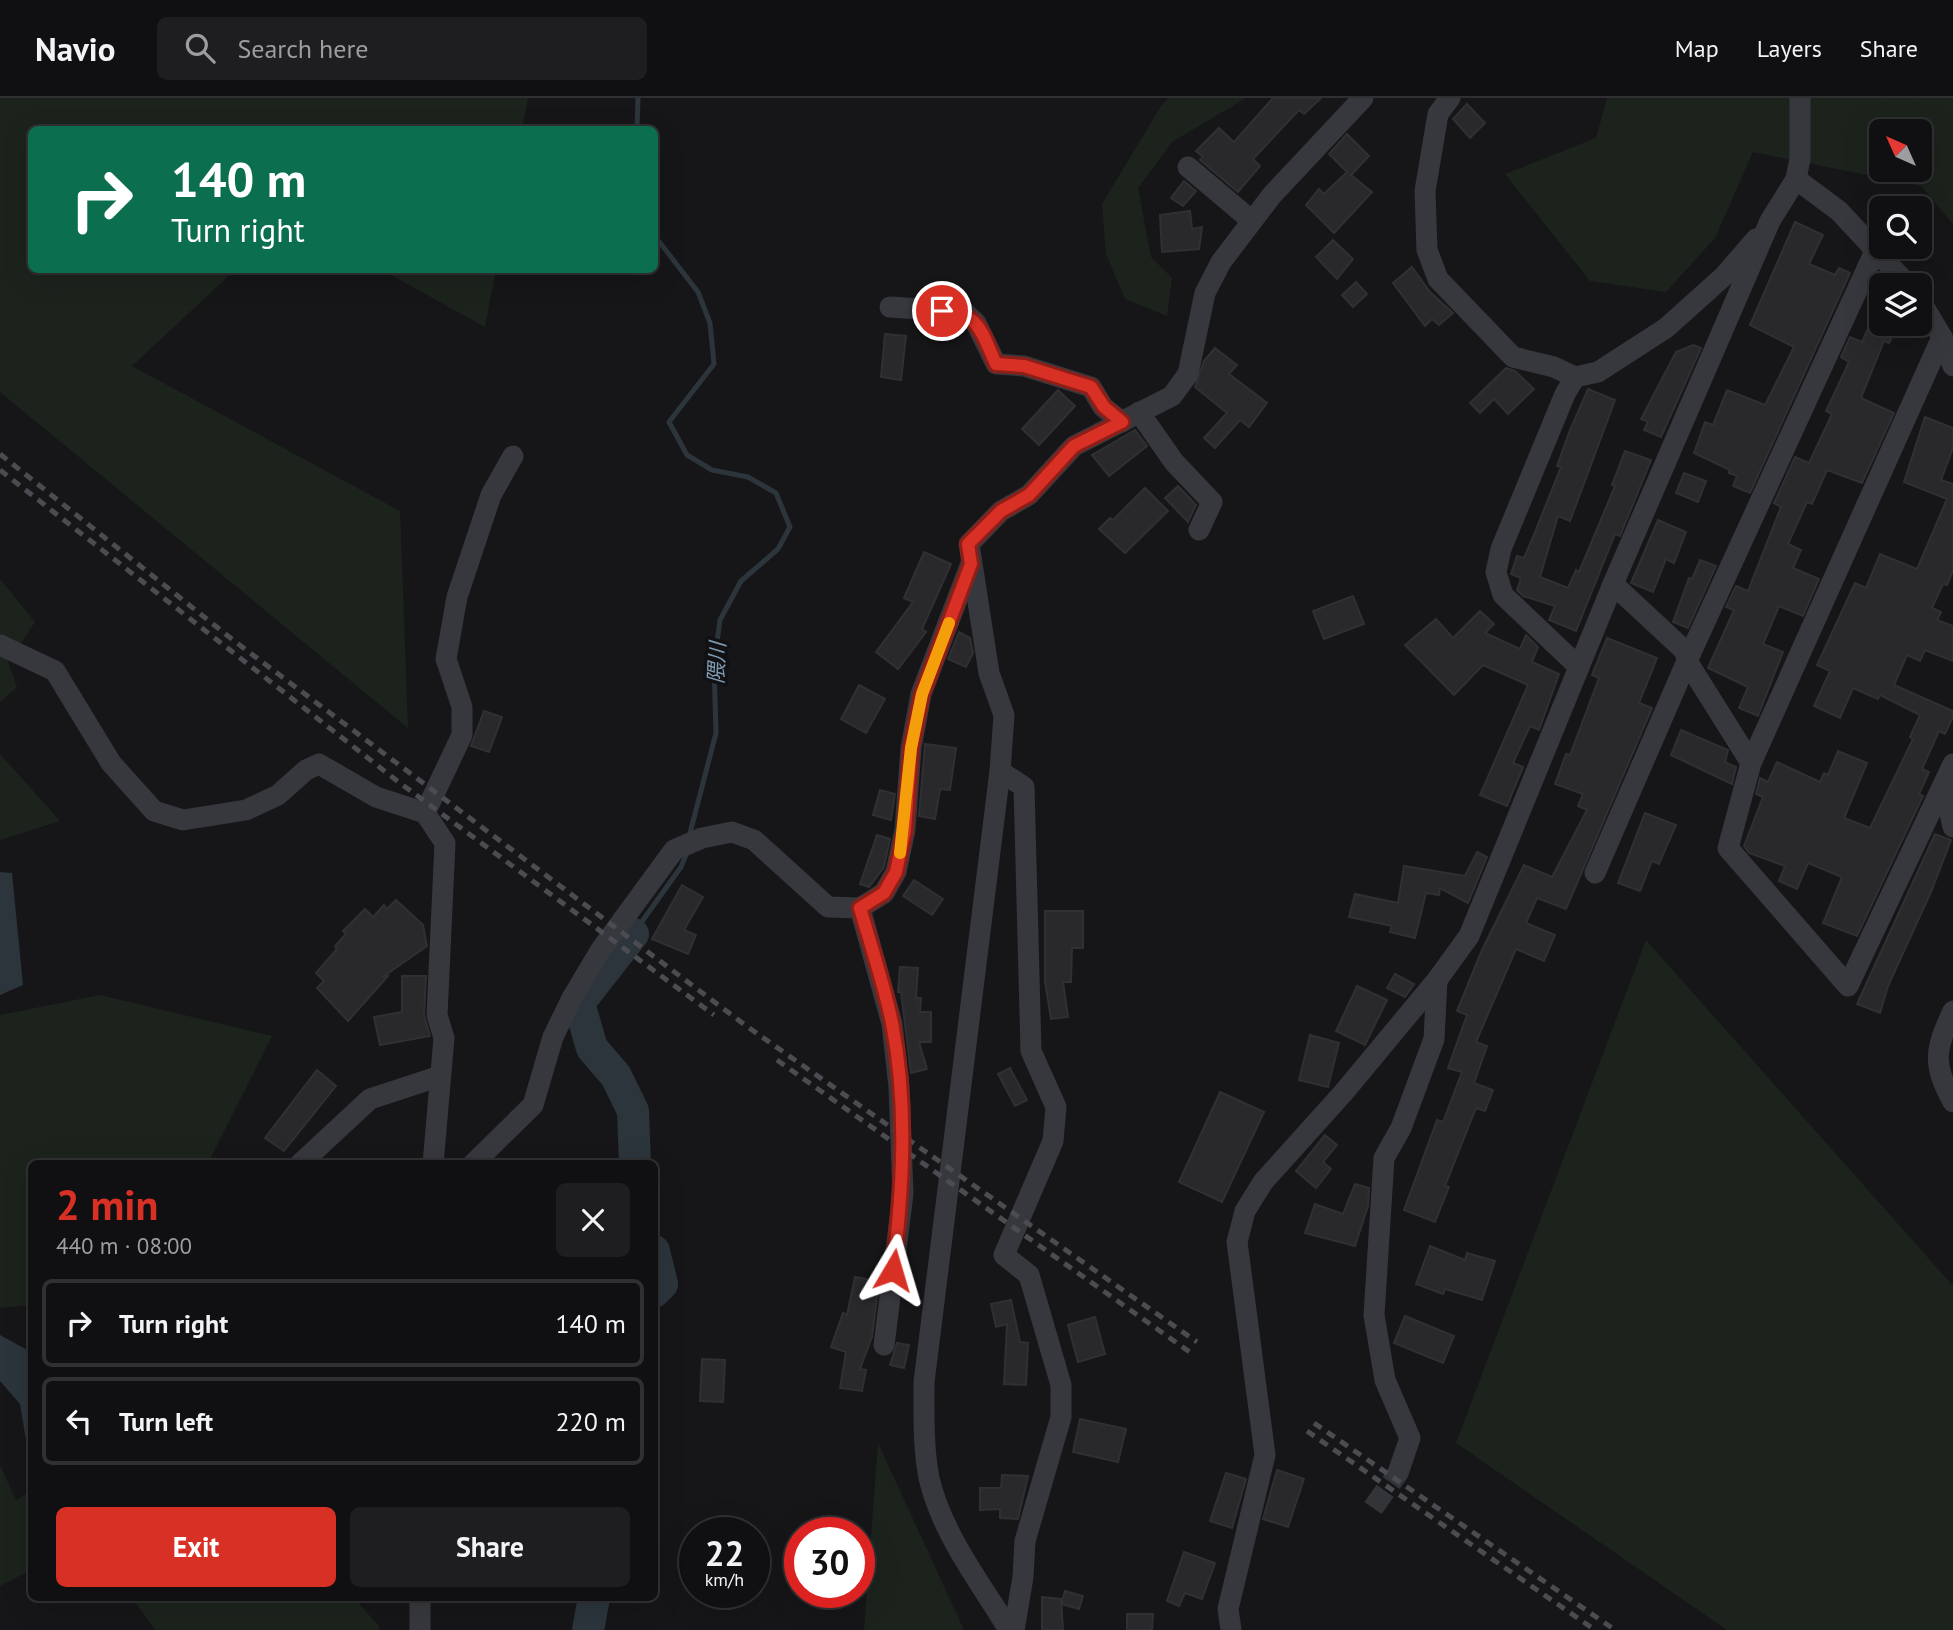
<!DOCTYPE html>
<meta charset="utf-8">
<style>
:root{--surface:#101012;--page:#1e1e20;--text:#f1f3f6;--muted:#9c9d9f;--line:#303032;--accent:#d93025}
body{margin:0;font-family:"PT Sans","Noto Sans JP",sans-serif;background:var(--page);color:var(--text);height:100vh;display:flex;flex-direction:column;font-size:26px;white-space:nowrap}
*{box-sizing:border-box;margin:0}
p{font-size:23px;color:var(--muted)}
.icon{flex:none;width:38px;height:38px;fill:none;stroke:currentColor;stroke-width:2;stroke-linecap:round;stroke-linejoin:round}
.map{position:relative;flex:1;overflow:hidden}
.drawer{position:absolute;left:28px;top:1062px;width:630px;height:441px;display:flex;flex-direction:column;background:var(--surface);border-radius:10px;box-shadow:0 7px 28px #0002,0 0 0 2px var(--line)}
.drawer>*{flex:none}
.banner{position:absolute;left:28px;top:28px;width:630px;height:147px;border-radius:10px;box-shadow:0 7px 28px #0002,0 0 0 2px var(--line);background:#0b6e4f;color:#fff;overflow:hidden}
.needle{width:46px;rotate:315deg}
.buttons{position:absolute;left:1869px;top:21px;display:grid;gap:14px}
.buttons a{display:grid;place-items:center;width:63px;height:63px;border-radius:10px;background:var(--surface);box-shadow:0 7px 28px #0002,0 0 0 2px var(--line);font-size:35px}
.speed{position:absolute;left:679px;top:1419px;display:flex;gap:14px;font-size:35px;font-weight:700;text-align:center}
.speed>*{display:grid;place-content:center;width:91px;height:91px;border-radius:50%;background:var(--surface);box-shadow:0 7px 28px #0002,0 0 0 2px var(--line);line-height:1}
.speed small{font-size:18px;font-weight:400}
.speed .limit{border:10px solid #d22;background:#fff;color:#111}
.pin{position:absolute;display:grid;place-items:center;width:60px;height:60px;color:#fff;margin:-30px;border:4px solid #fff;border-radius:50%;box-shadow:0 2px 7px #0007}
.me{position:absolute;width:77px;margin:-38px;rotate:7deg;stroke-linejoin:round;filter:drop-shadow(0 0 5px #0008)}
.turn{display:flex;align-items:center;gap:24px;height:147px;padding:0 28px;font-size:32px}
.turn .icon{width:91px;height:91px;stroke-width:2.5}
.turn b{display:block;font-size:49px;line-height:60px}
.round{display:grid;place-items:center;flex:none;width:74px;height:74px;border-radius:10px;background:var(--page)}
.summary{display:flex;align-items:center;justify-content:space-between;height:119px;padding:0 28px}
h1{font-size:42px;font-weight:700;line-height:52px;color:var(--accent)}
.cta{display:flex;gap:14px;margin-top:auto;padding:14px 28px}
.cta a{flex:1;height:80px;border-radius:10px;background:var(--accent);color:#fff;font-size:28px;font-weight:700;line-height:80px;text-align:center}
.cta a+a{background:var(--page);color:var(--text)}
ul{padding:0;list-style:none}
li{display:flex;align-items:center;gap:21px;height:88px;margin:0 14px 10px;padding:0 14px;border:4px solid var(--line);border-radius:10px}
li div{flex:1}
li b{display:block;font-size:26px}
li em{font-style:normal}
header{display:flex;align-items:center;gap:42px;box-sizing:border-box;height:98px;padding:0 35px;background:var(--surface);border-bottom:2px solid var(--line)}
header strong{font-size:33px}
nav{display:flex;gap:38px;margin-inline-start:auto;font-size:24px}
.search{width:490px;height:63px;background:var(--page);display:flex;align-items:center;gap:18px;box-sizing:border-box;padding:0 24px;border-radius:10px;color:var(--muted);font-size:26px}
.map>svg:first-child{display:block}
.green{fill:#1c231d;fill-rule:evenodd}
.water{fill:#2c353c}
.lines{fill:none;stroke-linecap:round;stroke-linejoin:round}
.stream{stroke:#2c353c;stroke-width:5}
.river{stroke:#2c353c;stroke-width:32}
.building{fill:#29292c;stroke:#303034;stroke-width:2}
.minor-tunnel{stroke:#333438;stroke-width:21;stroke-dasharray:21 10;stroke-linecap:butt}
.minor{stroke:#37383d;stroke-width:21}
.rail{stroke:#4a4c52;stroke-width:5;stroke-dasharray:9 7;stroke-linecap:butt}
.route-casing{stroke:#8d1f18;stroke-width:18}
.route{stroke:#d93025;stroke-width:12}
.slow{stroke:#f59e0b;stroke-width:12}
.labels{text-anchor:middle;stroke-width:7;stroke-linejoin:round;paint-order:stroke}
.water-label{font-size:21px;font-style:italic;fill:#7f9bb3;stroke:#111113}
</style>
<header>
<strong>Navio</strong>
<div class="search"><svg class="icon" aria-label="search" viewBox="0 0 24 24"><circle cx="10" cy="10" r="6"/><path d="M15 15l6 6"/></svg>Search here</div>
<nav><a>Map</a><a>Layers</a><a>Share</a></nav>
</header>
<div class="map">
<svg width="1953" height="1532" viewBox="0 0 1953 1532">
<rect width="100%" height="100%" fill="#161618"/>
<g class="green">
<path d="M0,0H528L522,31L32,32V172H235L132,268L400,413L408,630L0,294Z"/>
<path d="M1169,0H1246L1172,44L1138,90L1151,159L1172,180L1167,218L1125,201L1106,156L1102,106L1161,8Z"/>
<path d="M1607,0H1953V126L1921,88L1753,54L1715,140L1666,194L1590,183L1505,76L1596,40ZM1881,33H1920V72H1881Z"/>
<path d="M382,172H496L485,229Z"/>
<path d="M0,481L35,524L8,564L17,589L0,604Z"/>
<path d="M0,656L60,723L0,742Z"/>
<path d="M1646,842L1953,1188V1532H1727L1456,1345Z"/>
<path d="M100,897L272,938L209,1063L211,1066H32L31,1207L0,1210V917Z"/>
<path d="M878,1345L964,1532H864Z"/>
<path d="M0,1367L16,1402L32,1393L31,1472L0,1488Z"/>
<path d="M132,1500H354L379,1528V1532H155Z"/>
</g>
<g class="water">
<path d="M0,774L12,775L23,887L0,897Z"/>
<path d="M0,1237L31,1254V1372L20,1306L0,1283Z"/>
</g>
<g class="lines">
<g class="stream">
<path d="M637,32L638,0"/>
<path d="M654,137L698,194L710,225L714,266L669,324L687,357L712,372L748,379L776,395L790,429L778,451L741,483L720,522L714,567L716,635L689,739"/>
<path d="M633,836L681,769L688,752"/>
</g>
<g class="river">
<path d="M633,836L579,905L592,950L616,978L633,1013L635,1066"/>
<path d="M654,1153L662,1186L654,1194"/>
<path d="M588,1532L594,1500"/>
</g>
</g>
<g class="building">
<path d="M1273,0H1321L1304,16L1299,12L1253,61L1260,68L1238,94L1200,62L1203,59L1196,53L1219,30L1234,44Z"/>
<path d="M1467,6L1485,25L1470,40L1453,21Z"/>
<path d="M1347,36L1369,58L1351,77L1372,94L1334,135L1306,107L1319,91L1324,96L1347,74L1329,56Z"/>
<path d="M1184,83L1196,93L1183,108L1171,100Z"/>
<path d="M1190,113L1192,131L1202,129L1199,151L1162,154L1160,117Z"/>
<path d="M1795,124L1823,137L1809,166L1835,177L1839,170L1850,175L1750,395L1733,388L1737,378L1729,375L1730,372L1694,355L1705,324L1713,327L1727,292L1765,307L1794,249L1750,227Z"/>
<path d="M1333,142L1353,161L1337,181L1316,159Z"/>
<path d="M1412,169L1430,194L1453,215L1439,227L1432,221L1425,228L1393,185Z"/>
<path d="M1356,184L1367,196L1353,209L1342,197Z"/>
<path d="M1881,202V226H1898L1889,245L1884,243L1861,300L1894,315L1862,385L1827,372L1812,406L1807,404L1788,446L1801,452L1793,470L1819,481L1803,518L1779,508L1763,546L1783,554L1758,618L1739,610L1748,589L1708,570L1734,512L1726,509L1736,488L1748,493L1781,409L1774,405L1795,359L1809,365L1832,316L1826,313L1849,264L1841,259L1850,239L1862,244Z"/>
<path d="M885,236L906,238L901,282L881,279Z"/>
<path d="M1693,247L1701,250L1661,339L1644,332L1648,324L1641,321L1676,254Z"/>
<path d="M1215,250L1237,267L1229,276L1267,305L1249,329L1240,322L1215,350L1204,340L1227,315L1195,289L1204,263Z"/>
<path d="M1506,270L1515,273L1534,291L1508,316L1494,301L1480,315L1470,305Z"/>
<path d="M1588,291L1615,302L1570,423L1558,418L1540,479L1568,490L1576,472L1579,474L1615,388L1612,387L1625,353L1651,362L1620,438L1615,436L1576,533L1549,522L1555,508L1523,498L1517,492L1521,480L1511,476L1517,458L1524,460L1533,439L1561,369L1557,368L1570,332Z"/>
<path d="M1058,292L1075,308L1039,347L1022,331Z"/>
<path d="M1925,319L1953,330V350L1941,382L1953,386V473L1947,487L1943,486L1932,510L1941,514L1937,522L1953,528V563L1925,552L1920,563L1907,557L1894,587L1953,613V619L1945,636L1939,633L1922,671L1929,674L1919,696L1923,698L1857,838L1823,825L1842,779L1808,765L1797,791L1779,783L1785,768L1749,755L1744,748L1763,699L1756,696L1760,680L1768,684L1777,664L1820,684L1824,675L1828,677L1838,653L1867,665L1844,720L1870,730L1913,641L1910,639L1920,617L1880,597L1878,601L1853,590L1840,620L1814,608L1830,573L1817,567L1855,485L1866,490L1880,456L1917,471L1947,401L1904,384Z"/>
<path d="M1135,332L1147,348L1109,378L1092,357Z"/>
<path d="M1684,375L1706,383L1698,404L1676,395Z"/>
<path d="M1178,388L1196,407L1188,424L1165,400Z"/>
<path d="M1145,390L1168,413L1125,455L1099,431L1110,420L1113,422Z"/>
<path d="M1658,422L1686,434L1674,465L1666,461L1653,494L1631,485Z"/>
<path d="M924,454L951,466L922,531L926,534L898,571L876,554L913,504L904,500Z"/>
<path d="M1700,462L1716,468L1688,530L1673,524L1689,480L1692,481Z"/>
<path d="M1353,498L1364,526L1324,541L1313,513Z"/>
<path d="M1480,513L1494,526L1485,535L1520,551L1526,537L1538,549L1532,564L1559,576L1539,632L1530,628L1513,665L1523,669L1507,708L1480,697L1528,587L1483,567L1454,597L1405,547L1436,521L1453,540Z"/>
<path d="M959,534L970,540L973,555L966,569L948,561Z"/>
<path d="M1607,540L1657,560L1639,605L1652,610L1566,811L1537,800L1526,825L1555,837L1544,863L1516,851L1476,944L1487,948L1474,985L1493,992L1485,1013L1476,1010L1445,1088L1449,1089L1435,1124L1404,1112L1437,1022L1443,1024L1462,974L1448,970L1467,917L1457,913L1482,852L1524,767L1552,779L1587,712L1578,708L1583,696L1555,686L1566,656L1570,657L1599,580L1592,577Z"/>
<path d="M859,587L885,601L866,635L841,621Z"/>
<path d="M484,613L502,619L489,654L471,648Z"/>
<path d="M1681,632L1728,652L1725,664L1736,669L1732,686L1671,657Z"/>
<path d="M925,646L956,650L950,692L940,691L935,721L919,718Z"/>
<path d="M880,692L895,696L891,722L873,717Z"/>
<path d="M1645,715L1676,727L1659,766L1652,763L1640,793L1618,785Z"/>
<path d="M1935,736L1951,742L1931,794L1888,888L1880,915L1857,906Z"/>
<path d="M877,737L890,741L884,769L869,789L860,786Z"/>
<path d="M1477,754L1487,759L1468,805L1440,790L1439,797L1426,795L1415,840L1390,834L1392,828L1349,819L1355,796L1398,805L1404,768L1465,778Z"/>
<path d="M914,782L943,801L932,817L903,798Z"/>
<path d="M682,787L703,799L684,832L696,837L688,856L652,841Z"/>
<path d="M396,802L423,827L427,848L384,878H388L348,923L317,890L324,883L316,875L337,851L335,848L346,836L343,833L365,811L373,819L384,807L387,811Z"/>
<path d="M1045,813H1083V850H1072L1071,884H1063L1068,919L1051,921L1045,884Z"/>
<path d="M900,869L918,870L916,900H921L920,914H931V944H919L927,971L911,975L901,894H898Z"/>
<path d="M1395,876L1414,886L1405,899L1387,890Z"/>
<path d="M402,878H426L424,917L430,938L380,947L374,919L402,914Z"/>
<path d="M1357,888L1387,902L1365,947L1336,933Z"/>
<path d="M1310,937L1339,945L1328,989L1299,982Z"/>
<path d="M1010,970L1027,1002L1015,1008L998,976Z"/>
<path d="M317,972L336,988L284,1053L265,1040Z"/>
<path d="M1220,994L1264,1014L1222,1104L1179,1084Z"/>
<path d="M1325,1037L1337,1047L1323,1064L1331,1071L1316,1090L1296,1073Z"/>
<path d="M1355,1086L1369,1090L1368,1108L1355,1148L1305,1135L1315,1106L1343,1116Z"/>
<path d="M1430,1148L1465,1162L1467,1155L1495,1163L1482,1202L1445,1191L1443,1196L1416,1186Z"/>
<path d="M855,1179L879,1183L872,1239L860,1271L866,1272L862,1293L840,1290L846,1254L831,1249L843,1215L847,1217Z"/>
<path d="M1011,1202L1020,1244L1028,1245L1026,1287L1004,1286L1007,1226L996,1229L991,1206Z"/>
<path d="M1405,1218L1454,1238L1443,1265L1394,1245Z"/>
<path d="M1095,1219L1105,1256L1078,1264L1068,1227Z"/>
<path d="M897,1245L909,1247L904,1270L890,1267Z"/>
<path d="M702,1261L725,1262L723,1304L700,1303Z"/>
<path d="M1080,1321L1126,1331L1118,1364L1073,1354Z"/>
<path d="M1277,1372L1304,1381L1288,1429L1263,1421Z"/>
<path d="M1226,1375L1246,1381L1232,1430L1210,1423Z"/>
<path d="M1002,1377L1028,1378L1018,1421L1000,1420V1411L980,1412V1390H1001Z"/>
<path d="M1184,1454L1215,1465L1202,1501L1185,1495L1179,1508L1167,1503Z"/>
<path d="M1065,1493L1083,1498L1079,1511L1061,1506Z"/>
<path d="M1042,1499L1061,1501L1063,1532H1042Z"/>
<path d="M1127,1516H1153L1152,1532H1127Z"/>
</g>
<g class="lines">
<path class="minor-tunnel" d="M1373,1410L1398,1375"/>
<g class="minor">
<path d="M1450,0L1438,16L1425,93L1427,152L1438,181L1513,259L1554,269L1575,279L1598,274L1666,230L1724,178L1756,141"/>
<path d="M1188,69L1252,123"/>
<path d="M1796,81L1839,113L1908,187"/>
<path d="M1920,202L1942,239L1953,268"/>
<path d="M890,209L964,214L976,225L996,266L1024,268L1091,289L1103,309L1122,324"/>
<path d="M1942,239L1751,665L1728,750L1848,888L1953,666"/>
<path d="M1575,279L1565,296L1501,451L1496,474L1503,497L1579,569"/>
<path d="M1139,314L1174,364L1212,404L1199,432"/>
<path d="M1613,486L1685,553L1687,563L1751,665"/>
<path d="M0,547L55,573L111,665L154,713L183,722L246,712L278,697L306,672L319,666L376,699L425,715L445,745L437,917L444,940L433,1066"/>
<path d="M1000,673L1024,689L1031,953L1056,1009L1053,1043L1004,1157L1029,1177L1061,1287V1319L1025,1443L1023,1479L1014,1532"/>
<path d="M1951,680L1946,697L1953,729"/>
<path d="M425,715L462,637V609L446,561L457,499L491,397L513,358"/>
<path d="M1595,775L1687,563L1876,151"/>
<path d="M860,810L892,926L899,989L903,1096L884,1247"/>
<path d="M1953,913C1935,952 1932,965 1953,1004"/>
<path d="M300,1066L370,1001L440,978"/>
<path d="M473,1066L533,1007L553,939L572,900L600,853L674,752L702,740L732,734L754,742L828,809L860,810L884,795L896,774L905,732L911,650L921,596L970,468"/>
<path d="M1398,1375L1410,1340L1385,1282L1374,1217L1384,1060L1401,1030L1434,941L1437,882"/>
<path d="M420,1532V1500"/>
<path d="M1009,1532C980,1484 942,1436 929,1380C923,1349 924,1316 924,1284L1000,673L1004,617L989,575L969,446L1001,413L1029,397L1074,348L1172,298L1188,276L1205,195L1221,164L1272,97L1363,0"/>
<path d="M1231,1532L1228,1511L1265,1357L1237,1144L1245,1113L1263,1084L1344,994L1437,882L1469,838L1613,486L1770,123L1796,81L1800,61V0"/>
</g>
<g class="rail">
<path d="M0,356L233,542L745,927L1197,1244"/>
<path d="M0,372L396,682L714,917"/>
<path d="M777,962L1191,1255"/>
<path d="M1314,1325L1615,1532"/>
<path d="M1307,1333L1595,1532"/>
</g>
</g>
<g class="lines">
<defs>
<path id="route" d="M893,1172C903,1091 908,1006 892,925C884,886 871,848 860,810L884,795L896,774L905,732L911,650L922,596L971,466L968,446L1001,413L1029,397L1074,348L1122,324L1104,309L1091,289L1024,268L996,266C981,234 981,216 942,213"/>
</defs>
<use href="#route" class="route-casing"/>
<use href="#route" class="route"/>
<path class="slow" d="M900,755L911,650L922,596L949,525"/>
</g>
<g class="labels">
<g class="water-label">
<text transform="translate(717 565) rotate(-87)" y="7">隈川</text>
</g>
</g>
</svg>
<div class="buttons">
<a><svg class="needle" viewBox="-14 -14 28 28"><path d="M0-13l5 13h-10z" fill="#e53935"/><path d="M0 13l5-13h-10z" fill="#9c9d9f"/></svg></a>
<a><svg class="icon" aria-label="search" viewBox="0 0 24 24"><circle cx="10" cy="10" r="6"/><path d="M15 15l6 6"/></svg></a>
<a><svg class="icon" aria-label="layers" viewBox="0 0 24 24"><path d="M12 4l9 5-9 5-9-5zM3 14l9 5 9-5"/></svg></a>
</div>
<div class="speed"><div>22<small>km/h</small></div><div class="limit">30</div></div>
<div class="pin" style="left:942px;top:213px;background:#d93025"><svg class="icon" aria-label="arrive" viewBox="0 0 24 24"><path d="M6 21V4h12l-3 4 3 4H6"/></svg></div>
<svg class="me" style="left:893px;top:1172px" viewBox="-20 -20 40 40"><path d="M0-17L14 15 0 8-14 15z" fill="#d93025" stroke="#fff" stroke-width="4"/></svg>
<div class="banner">
<div class="turn"><svg class="icon" aria-label="right" viewBox="0 0 24 24"><path d="M7 20v-9h11M14 6l5 5-5 5"/></svg><div><b>140 m</b>Turn right</div></div>
</div>
<section class="drawer">
<div class="summary"><div><h1>2 min</h1><p>440 m · 08:00</p></div><a class="round"><svg class="icon" aria-label="close" viewBox="0 0 24 24"><path d="M6 6l12 12M18 6L6 18"/></svg></a></div>
<ul>
<li><svg class="icon" aria-label="right" viewBox="0 0 24 24"><path d="M7 20v-9h11M14 6l5 5-5 5"/></svg><div><b>Turn right</b></div><em>140 m</em></li>
<li><svg class="icon" aria-label="left" viewBox="0 0 24 24"><path d="M17 20v-9H6M10 6l-5 5 5 5"/></svg><div><b>Turn left</b></div><em>220 m</em></li>
</ul>
<div class="cta"><a>Exit</a><a>Share</a></div>
</section>
</div>
